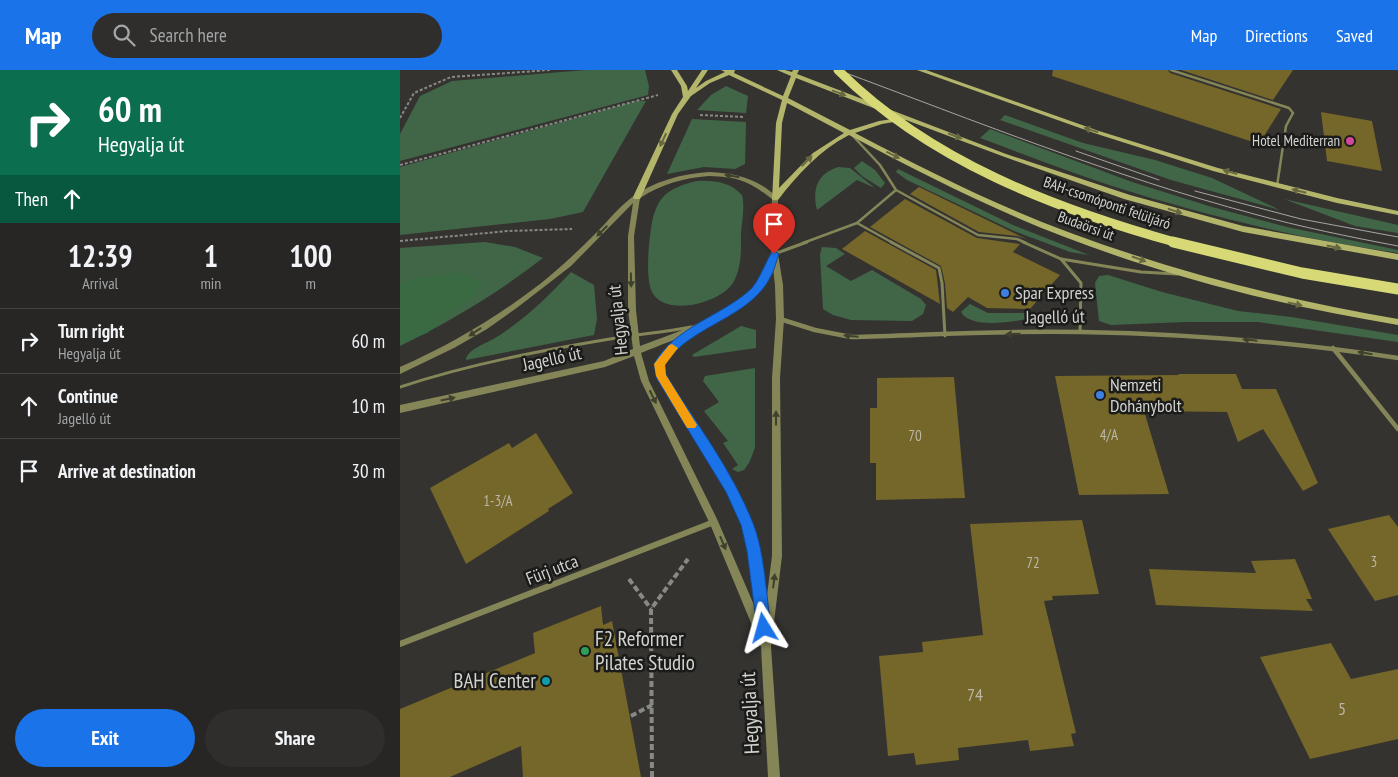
<!DOCTYPE html>
<meta charset="utf-8">
<style>
:root{--surface:#272624;--page:#2f2e2c;--text:#f1f3f6;--muted:#a4a5a6;--line:#434341;--accent:#1a73e8}
body{margin:0;font-family:"PT Sans Narrow",sans-serif;background:var(--page);color:var(--text);height:100vh;display:flex;flex-direction:column;font-size:19px;white-space:nowrap}
*{box-sizing:border-box;margin:0}
p{font-size:16px;color:var(--muted)}
.icon{flex:none;width:28px;height:28px;fill:none;stroke:currentColor;stroke-width:2;stroke-linecap:round;stroke-linejoin:round}
.map{position:relative;flex:1;overflow:hidden}
.drawer{display:flex;flex-direction:column;background:var(--surface);width:400px}
.drawer>*{flex:none}
.hud{background:#0b6e4f;color:#fff;overflow:hidden}
.pin{position:absolute;display:grid;place-items:center;width:42px;height:42px;color:#fff;margin:-51px -21px;border-radius:50% 50% 50% 0;rotate:-45deg;box-shadow:0 0 5px #0007}
.pin .icon{rotate:45deg}
.me{position:absolute;width:55px;margin:-28px;rotate:352deg;stroke-linejoin:round;filter:drop-shadow(0 0 4px #0008)}
.turn{display:flex;align-items:center;gap:18px;height:105px;padding:0 15px;font-size:22px}
.turn .icon{width:65px;height:65px;stroke-width:2.5}
.turn b{display:block;font-size:35px;line-height:42px}
.then{display:flex;align-items:center;height:48px;padding:0 15px;background:#0003;gap:10px;font-size:19px}
.eta{display:flex;justify-content:space-evenly;align-items:center;height:85px;text-align:center}
.eta b{font-size:30px;font-weight:700;line-height:35px}
.cta{display:flex;gap:10px;margin-top:auto;padding:10px 15px}
.cta a{flex:1;height:58px;border-radius:30px;background:var(--accent);color:#fff;font-size:20px;font-weight:700;line-height:58px;text-align:center}
.cta a+a{background:var(--page);color:var(--text)}
ul{padding:0;list-style:none}
li{display:flex;align-items:center;gap:15px;height:65px;padding:0 15px;border-top:1px solid var(--line)}
li div{flex:1}
li b{display:block;font-size:19px}
li em{font-style:normal}
header{display:flex;align-items:center;gap:30px;box-sizing:border-box;height:70px;padding:0 25px;background:var(--accent);color:#fff}
header strong{font-size:24px}
nav{display:flex;gap:28px;margin-inline-start:auto;font-size:18px}
.search{width:350px;height:45px;background:var(--page);display:flex;align-items:center;gap:12px;box-sizing:border-box;padding:0 18px;border-radius:28px;color:var(--muted);font-size:19px}
main{display:flex;flex:1;min-height:0}
.map>svg:first-child{display:block}
.green{fill:#416647}
.forest{fill:#396a42}
.building{fill:#756629}
.lines{fill:none;stroke-linecap:round;stroke-linejoin:round}
.path-far1{stroke:#888885;stroke-width:2;stroke-dasharray:3 2;stroke-linecap:butt}
.path{stroke:#888885;stroke-width:4;stroke-dasharray:6 3;stroke-linecap:butt}
.service-far2{stroke:#858658;stroke-width:2.5}
.service-far1{stroke:#858658;stroke-width:3}
.service{stroke:#858658;stroke-width:4.5}
.minor-far1{stroke:#858658;stroke-width:4.5}
.minor{stroke:#858658;stroke-width:6}
.tertiary{fill:#858658;fill-rule:evenodd}
.secondary{fill:#b3b56a;fill-rule:evenodd}
.tram{stroke:#a6a6a3;stroke-width:1}
.primary-bridge-far1{stroke:#d7d977;stroke-width:9}
.primary-bridge{stroke:#d7d977;stroke-width:11}
.oneway{fill:#676842}
.oneway2{fill:#40402f}
.route{fill:#1a73e8;stroke:#114b97}
.slow{fill:#f59e0b}
.hotel-dot{fill:#d1479c;stroke:#1b1b19;stroke-width:2}
.shop-dot{fill:#3f7fe0;stroke:#1b1b19;stroke-width:2}
.leisure-dot{fill:#2e9e5b;stroke:#1b1b19;stroke-width:2}
.culture-dot{fill:#0f9aa8;stroke:#1b1b19;stroke-width:2}
.labels{text-anchor:middle;stroke-width:5;stroke-linejoin:round;paint-order:stroke}
.far-poi-label{font-size:15px;fill:#d2d2cf;stroke:#1b1b19;text-anchor:end}
.far-street-label{font-size:15px;fill:#d2d2cf;stroke:#1b1b19}
.number-label{font-size:15px;fill:#bbb7a6}
.poi-label{font-size:18px;fill:#d2d2cf;stroke:#1b1b19;text-anchor:start}
.street-label{font-size:18px;fill:#d2d2cf;stroke:#1b1b19}
.near-number-label{font-size:18px;fill:#bbb7a6}
.near-poi-label{font-size:21px;fill:#d2d2cf;stroke:#1b1b19;text-anchor:start}
.near-street-label{font-size:21px;fill:#d2d2cf;stroke:#1b1b19}
</style>
<header>
<strong>Map</strong>
<div class="search"><svg class="icon" aria-label="search" viewBox="0 0 24 24"><circle cx="10" cy="10" r="6"/><path d="M15 15l6 6"/></svg>Search here</div>
<nav><a>Map</a><a>Directions</a><a>Saved</a></nav>
</header>
<main>
<section class="drawer">
<div class="hud">
<div class="turn"><svg class="icon" aria-label="right" viewBox="0 0 24 24"><path d="M7 20v-9h11M14 6l5 5-5 5"/></svg><div><b>60 m</b>Hegyalja út</div></div>
<div class="then">Then<svg class="icon" aria-label="ahead" viewBox="0 0 24 24"><path d="M12 20V5M6 11l6-6 6 6"/></svg></div>
</div>
<div class="eta">
<div><b>12:39</b><p>Arrival</p></div>
<div><b>1</b><p>min</p></div>
<div><b>100</b><p>m</p></div>
</div>
<ul>
<li><svg class="icon" aria-label="right" viewBox="0 0 24 24"><path d="M7 20v-9h11M14 6l5 5-5 5"/></svg><div><b>Turn right</b><p>Hegyalja út</p></div><em>60 m</em></li>
<li><svg class="icon" aria-label="ahead" viewBox="0 0 24 24"><path d="M12 20V5M6 11l6-6 6 6"/></svg><div><b>Continue</b><p>Jagelló út</p></div><em>10 m</em></li>
<li><svg class="icon" aria-label="arrive" viewBox="0 0 24 24"><path d="M6 21V4h12l-3 4 3 4H6"/></svg><div><b>Arrive at destination</b></div><em>30 m</em></li>
</ul>
<div class="cta"><a>Exit</a><a>Share</a></div>
</section>
<div class="map">
<svg width="998" height="707" viewBox="0 0 998 707">
<rect width="100%" height="100%" fill="#343330"/>
<g class="green">
<path d="M186,0H245L249,16L248,25L0,91V64L20,26L52,11Z"/>
<path d="M326,16L348,26L346,43L297,40L311,25Z"/>
<path d="M237,31H246L183,142L150,149L0,165V97Z"/>
<path d="M605,45L683,73L755,90L812,108L880,140L771,110L600,50Z"/>
<path d="M292,49L346,52L345,94L335,99L304,97L267,104Z"/>
<path d="M590,59L732,112L812,137L887,157L998,180V183C900,169 803,145 709,115C666,101 623,84 580,68Z"/>
<path d="M462,91L475,100L485,113L481,118L462,106L454,98Z"/>
<path d="M438,97L450,98L475,118L457,110L417,140C412,119 417,104 438,97Z"/>
<path d="M498,99L613,155L689,185L670,182L614,161L507,110L496,102Z"/>
<path d="M297,111C314,110 330,112 342,125C345,136 342,151 341,163C341,179 342,196 334,211C323,233 265,248 252,222C245,207 249,173 251,158C256,127 267,118 297,111Z"/>
<path d="M884,129L998,155V163L955,156Z"/>
<path d="M85,172L115,177L143,188C98,223 51,251 0,276V178Z"/>
<path d="M422,177L436,178L445,184L426,196L451,211L472,200L521,229L526,235L523,244L512,251L451,250L433,245L423,239L420,184Z"/>
<path d="M171,202L194,215L197,249L194,265L66,290C66,280 87,273 95,268C124,250 148,227 171,202Z"/>
<path d="M708,205L762,222L838,241L891,247L998,265V272L858,252H786L711,255L699,251L695,213L699,206Z"/>
<path d="M570,234L588,243H648C630,250 572,262 561,242Z"/>
<path d="M341,256L356,260V278L294,287L292,285Z"/>
<path d="M355,298V378L349,393L344,400L338,402L332,399L338,395L323,373L328,371L304,341L319,332L303,311L305,306Z"/>
</g>
<path class="forest" d="M60,202L83,213L75,225L27,263L0,273V214L6,210Z"/>
<g class="building">
<path d="M653,0H768L770,3L881,39L859,74L652,6Z"/>
<path d="M781,0H893L873,30Z"/>
<path d="M921,42L972,51L982,101L927,91Z"/>
<path d="M519,117L626,169L617,166L579,162L510,124Z"/>
<path d="M505,129L577,168L620,174L613,182L660,205L630,239L587,238L568,227L553,242L547,238L545,213L541,196L470,157Z"/>
<path d="M465,161L536,200L540,234L442,179Z"/>
<path d="M778,304H836L842,319H876L918,413L903,421L863,359L838,372L827,342L744,341L769,424L679,425L655,306L779,305Z"/>
<path d="M554,307L565,428L476,430V393H470V338H477V308Z"/>
<path d="M136,363L173,423L148,439L149,441L66,494L30,418L109,373L112,378Z"/>
<path d="M989,445L998,457V525L975,531L928,459Z"/>
<path d="M682,450L699,524L652,526L653,530L644,531L676,663L671,664L674,676L630,681L628,670L558,678L559,690L516,695L514,683L488,686L479,586L523,582L522,572L583,565L570,454Z"/>
<path d="M895,489L912,529H906L913,541L756,535L749,499L856,503L851,491Z"/>
<path d="M201,536L203,555L212,551L241,707H123L121,676L50,707H0V639L135,583L133,563Z"/>
<path d="M931,573L951,609L998,599V669L910,689L860,587Z"/>
</g>
<g class="lines">
<g class="path-far1">
<path d="M300,45L344,47"/>
<path d="M0,48L14,23L51,7L150,0"/>
<path d="M0,95L258,25"/>
<path d="M0,171L108,161L172,159"/>
</g>
<g class="path">
<path d="M229,509L251,539"/>
<path d="M231,646L252,635"/>
<path d="M252,707L251,539L288,489"/>
</g>
<g class="service-far2">
<path d="M771,0L889,38L893,43L886,56L877,116"/>
<path d="M453,66L480,95L496,120L578,165L617,169L626,173"/>
<path d="M457,153L496,120"/>
<path d="M403,173L457,153L493,173"/>
</g>
<g class="service-far1">
<path d="M491,172L539,198L542,213L545,266"/>
<path d="M623,172L661,189L741,202L777,204"/>
<path d="M374,184L407,172"/>
<path d="M661,189L681,213L680,262"/>
<path d="M298,259L266,283L259,294L261,306L320,402"/>
<path d="M0,317C70,294 143,280 216,268C241,264 266,262 291,257"/>
</g>
<path class="service" d="M320,401L347,454L353,481L364,557"/>
<g class="minor-far1">
<path d="M380,249L415,260L451,267C528,265 605,260 682,262C788,264 893,272 998,288"/>
<path d="M933,278L998,359"/>
</g>
<path class="minor" d="M0,574L314,452"/>
<path class="tertiary" d="M309,102C336,103 359,109 378,128V184L383,215L384,249L380,308L382,486L371,577L380,707H368L361,577L310,454L241,311L234,286L205,297L0,343V335L204,291L233,279L228,240V166L233,133L171,196L118,237L87,259L54,278L0,304V297C50,275 97,247 140,214C160,198 178,181 196,163C208,151 218,138 231,128C254,111 281,104 309,102ZM309,106C338,107 349,111 372,129C371,146 373,165 371,182C363,236 284,259 240,276L236,240L234,166L240,128C262,114 283,108 309,106ZM373,198L375,215L376,249L372,308V486L363,556L317,449L249,311L241,283C280,267 359,242 373,198Z"/>
<g class="secondary">
<path d="M271,0H277L287,16L288,21L302,0H308L296,18L306,11L325,2L321,0H335L334,3L383,26L391,6L377,0H385L392,2L393,0H399L397,4L606,84L730,125L843,156L998,184V190L843,162L724,129L602,86L506,50L482,54L455,63C524,99 595,135 668,162C776,202 885,230 998,249V255C883,236 771,208 662,166C589,138 519,102 449,65C420,80 398,104 378,130H372L376,53L382,30L329,5L310,13L291,26L278,44L241,127L240,129H234L233,127L272,44L283,27L281,16ZM396,8L499,48L479,51L450,60L388,28ZM387,33L444,63L413,83L379,118L382,53Z"/>
<path d="M517,0H526L699,61L818,98L937,128L998,141V145L937,133L813,101L694,63Z"/>
</g>
<g class="tram">
<path d="M438,0C575,51 712,106 854,144C901,157 950,167 998,176"/>
<path d="M676,81L759,110"/>
<path d="M795,121L901,149L998,167"/>
</g>
<path class="primary-bridge-far1" d="M438,0C529,91 655,139 778,173"/>
<path class="primary-bridge" d="M773,172L902,203L998,219"/>
</g>
<defs><path id="oneway-solid" d="M-6-.8H1V-3.2L6.5 0L1 3.2V.8H-6Z" transform="scale(1.25)"/></defs>
<g class="oneway">
<use href="#oneway-solid" transform="translate(439 23) rotate(20)"/>
<use href="#oneway-solid" transform="translate(691 60) rotate(-162)"/>
<use href="#oneway-solid" transform="translate(555 66) rotate(21)"/>
<use href="#oneway-solid" transform="translate(263 70) rotate(115)"/>
<use href="#oneway-solid" transform="translate(493 85) rotate(27)"/>
<use href="#oneway-solid" transform="translate(407 91) rotate(-45)"/>
<use href="#oneway-solid" transform="translate(830 102) rotate(-164)"/>
<use href="#oneway-solid" transform="translate(899 121) rotate(-166)"/>
<use href="#oneway-solid" transform="translate(775 141) rotate(17)"/>
<use href="#oneway-solid" transform="translate(934 177) rotate(11)"/>
<use href="#oneway-solid" transform="translate(739 189) rotate(19)"/>
<use href="#oneway-solid" transform="translate(895 234) rotate(12)"/>
</g>
<g class="oneway2">
<use href="#oneway-solid" transform="translate(332 106) rotate(-171)"/>
<use href="#oneway-solid" transform="translate(202 161) rotate(135)"/>
<use href="#oneway-solid" transform="translate(231 210) rotate(89)"/>
<use href="#oneway-solid" transform="translate(75 262) rotate(147)"/>
<use href="#oneway-solid" transform="translate(613 264) rotate(178)"/>
<use href="#oneway-solid" transform="translate(451 266) rotate(-175)"/>
<use href="#oneway-solid" transform="translate(850 270) rotate(-174)"/>
<use href="#oneway-solid" transform="translate(965 283) rotate(-171)"/>
<use href="#oneway-solid" transform="translate(253 327) rotate(64)"/>
<use href="#oneway-solid" transform="translate(48 329) rotate(-12)"/>
<use href="#oneway-solid" transform="translate(376 348) rotate(-90)"/>
<use href="#oneway-solid" transform="translate(323 473) rotate(67)"/>
<use href="#oneway-solid" transform="translate(374 511) rotate(-83)"/>
</g>
<path class="route" d="M374,180L379,184C376,191 375,199 371,206C350,249 290,255 265,294L266,305C296,353 332,400 353,453C365,483 366,525 371,558L369,562L364,565L359,562L357,558L347,481L341,455L326,422L257,309L254,294C274,257 322,246 351,219C360,210 369,183 374,180Z"/>
<path class="slow" d="M272,274L278,278L265,295L266,305L297,355L295,358H287L256,306L254,294L269,275Z"/>
<circle class="hotel-dot" cx="950" cy="71" r="5"/>
<g class="shop-dot">
<circle cx="605" cy="223" r="5"/>
<circle cx="700" cy="325" r="5"/>
</g>
<circle class="leisure-dot" cx="185" cy="581" r="5"/>
<circle class="culture-dot" cx="146" cy="611" r="5"/>
<g class="labels">
<g class="far-poi-label">
<text x="940" y="76">Hotel Mediterran</text>
</g>
<g class="far-street-label">
<text transform="translate(707 133) rotate(19)" y="5">BAH-csomóponti felüljáró</text>
<text transform="translate(686 156) rotate(20)" y="5">Budaörsi út</text>
</g>
<g class="number-label">
<text x="709" y="370">4/A</text>
<text x="515" y="371">70</text>
<text x="98" y="436">1-3/A</text>
<text x="974" y="497">3</text>
<text x="633" y="498">72</text>
</g>
<g class="poi-label">
<text x="615" y="229">Spar Express</text>
<text x="710" y="321">Nemzeti<tspan x="710" dy="21">Dohánybolt</tspan></text>
</g>
<g class="street-label">
<text transform="translate(655 247) rotate(-1)" y="6">Jagelló út</text>
<text transform="translate(218 250) rotate(-96)" y="6">Hegyalja út</text>
<text transform="translate(152 289) rotate(-12)" y="6">Jagelló út</text>
<text transform="translate(152 500) rotate(-21)" y="6">Fürj utca</text>
</g>
<g class="near-number-label">
<text x="575" y="631">74</text>
<text x="942" y="645">5</text>
</g>
<g class="near-poi-label">
<text x="195" y="576">F2 Reformer<tspan x="195" dy="24">Pilates Studio</tspan></text>
<text x="136" y="618" text-anchor="end">BAH Center</text>
</g>
<g class="near-street-label">
<text transform="translate(350 643) rotate(-93)" y="7">Hegyalja út</text>
</g>
</g>
</svg>
<div class="pin" style="left:374px;top:184px;background:#d93025"><svg class="icon" aria-label="arrive" viewBox="0 0 24 24"><path d="M6 21V4h12l-3 4 3 4H6"/></svg></div>
<svg class="me" style="left:364px;top:558px" viewBox="-20 -20 40 40"><path d="M0-17L14 15 0 8-14 15z" fill="#1a73e8" stroke="#fff" stroke-width="4"/></svg>
</div>
</main>
